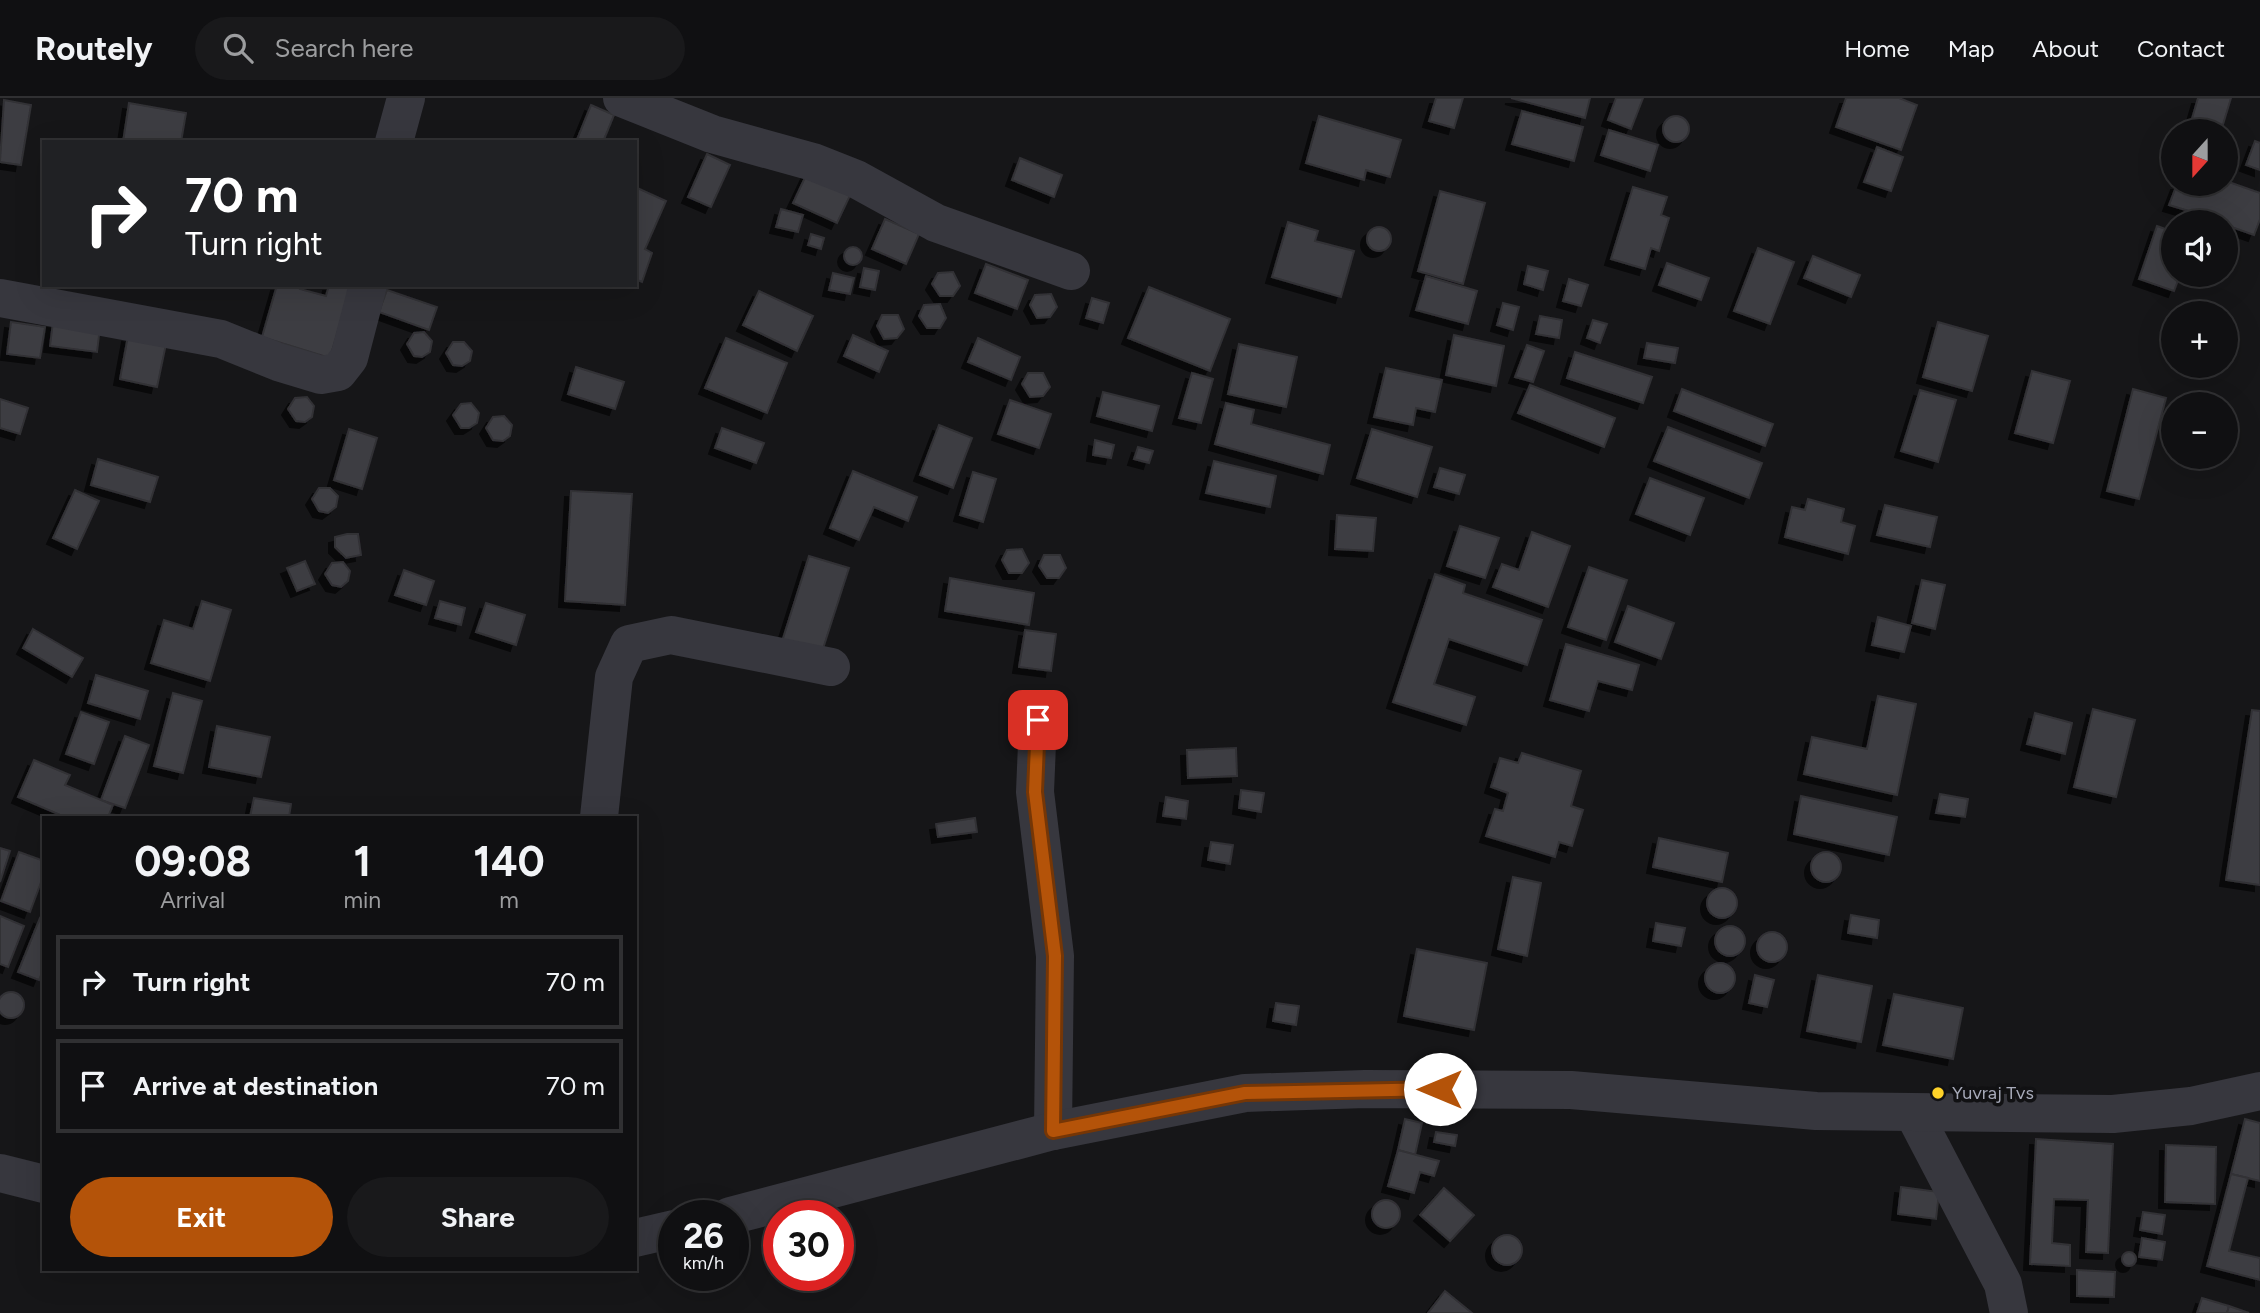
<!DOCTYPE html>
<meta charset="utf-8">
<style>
:root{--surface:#101012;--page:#19191b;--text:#f1f3f6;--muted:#9c9d9f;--line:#303032;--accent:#b45309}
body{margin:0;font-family:Figtree,sans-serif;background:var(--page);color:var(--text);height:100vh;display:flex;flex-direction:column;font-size:26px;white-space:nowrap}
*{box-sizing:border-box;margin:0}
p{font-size:23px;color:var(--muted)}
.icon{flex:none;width:38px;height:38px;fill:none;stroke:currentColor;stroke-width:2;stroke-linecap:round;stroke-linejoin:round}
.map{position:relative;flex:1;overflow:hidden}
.side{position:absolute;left:42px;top:718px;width:595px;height:455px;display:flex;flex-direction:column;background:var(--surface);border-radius:0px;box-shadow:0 7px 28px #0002,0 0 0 2px var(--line)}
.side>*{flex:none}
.guide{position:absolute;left:42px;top:42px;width:595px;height:147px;border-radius:0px;box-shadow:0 7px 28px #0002,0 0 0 2px var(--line);background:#202124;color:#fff;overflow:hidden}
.needle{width:46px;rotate:201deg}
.controls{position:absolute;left:2161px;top:21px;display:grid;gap:14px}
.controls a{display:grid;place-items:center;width:77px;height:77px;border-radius:50%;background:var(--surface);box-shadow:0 7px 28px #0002,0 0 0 2px var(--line);font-size:35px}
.speed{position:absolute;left:658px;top:1102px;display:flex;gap:14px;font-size:35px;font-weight:700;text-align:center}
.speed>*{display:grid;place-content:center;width:91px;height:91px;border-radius:50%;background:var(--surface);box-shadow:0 7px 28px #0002,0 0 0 2px var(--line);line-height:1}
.speed small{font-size:18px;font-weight:400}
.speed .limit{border:10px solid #d22;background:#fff;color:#111}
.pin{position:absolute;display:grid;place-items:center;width:60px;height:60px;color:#fff;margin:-30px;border-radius:14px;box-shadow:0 4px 10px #0006}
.me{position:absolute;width:77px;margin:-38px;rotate:270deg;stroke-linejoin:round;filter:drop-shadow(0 0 5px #0008)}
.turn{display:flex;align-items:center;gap:24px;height:147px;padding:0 28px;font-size:32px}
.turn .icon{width:91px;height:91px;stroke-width:2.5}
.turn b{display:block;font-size:49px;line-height:60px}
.eta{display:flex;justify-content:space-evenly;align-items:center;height:119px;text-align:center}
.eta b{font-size:42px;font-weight:700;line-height:49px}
.button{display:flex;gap:14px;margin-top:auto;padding:14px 28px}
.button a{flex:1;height:80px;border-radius:42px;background:var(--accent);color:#fff;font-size:28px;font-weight:700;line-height:80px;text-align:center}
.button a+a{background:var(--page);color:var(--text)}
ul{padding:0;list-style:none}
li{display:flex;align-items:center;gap:21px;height:94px;margin:0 14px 10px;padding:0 14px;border:4px solid var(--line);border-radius:0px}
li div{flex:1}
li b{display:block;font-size:26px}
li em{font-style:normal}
header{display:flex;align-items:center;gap:42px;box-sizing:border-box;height:98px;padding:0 35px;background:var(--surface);border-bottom:2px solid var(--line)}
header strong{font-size:33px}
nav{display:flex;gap:38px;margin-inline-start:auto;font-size:24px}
.search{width:490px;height:63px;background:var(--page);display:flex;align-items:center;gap:18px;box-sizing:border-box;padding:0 24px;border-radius:38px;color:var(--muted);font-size:26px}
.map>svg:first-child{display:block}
.building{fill:#3e3e43;stroke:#313035;stroke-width:2;filter:url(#shadow)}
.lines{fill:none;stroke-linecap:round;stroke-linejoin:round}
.minor{stroke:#37373e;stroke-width:38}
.route-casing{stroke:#753606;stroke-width:18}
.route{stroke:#b45309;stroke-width:12}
.poi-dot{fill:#fed229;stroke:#111113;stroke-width:2.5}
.labels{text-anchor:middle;stroke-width:7;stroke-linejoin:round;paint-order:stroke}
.poi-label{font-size:18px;fill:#a7aab9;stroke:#111113;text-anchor:start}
</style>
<header>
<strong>Routely</strong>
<div class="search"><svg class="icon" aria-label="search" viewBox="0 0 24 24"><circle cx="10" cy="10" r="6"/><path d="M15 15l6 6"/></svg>Search here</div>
<nav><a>Home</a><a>Map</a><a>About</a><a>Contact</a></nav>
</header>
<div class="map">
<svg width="2260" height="1215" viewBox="0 0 2260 1215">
<defs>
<filter id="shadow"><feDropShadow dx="-6" dy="6" stdDeviation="0" flood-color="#0009"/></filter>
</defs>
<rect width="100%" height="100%" fill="#161618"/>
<g class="building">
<path d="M1436,0H1463L1454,30L1429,23Z"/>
<path d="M1511,0H1590L1585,20Z"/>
<path d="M1616,0H1643L1631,31L1608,22Z"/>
<path d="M1846,0H1899L1917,7L1901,52L1836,29Z"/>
<path d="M2198,0H2231L2221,33L2191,24Z"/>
<path d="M4,2L31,7L21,67L0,64Z"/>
<path d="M129,5L186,15L181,44H123Z"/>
<path d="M591,7L614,17L603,44H576Z"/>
<path d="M1522,13L1583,29L1574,63L1512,46Z"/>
<path d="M1319,18L1401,42L1390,79L1366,72L1364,82L1306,65Z"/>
<circle cx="1676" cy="31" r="13"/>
<path d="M1609,32L1658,47L1650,73L1601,57Z"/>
<path d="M2255,43L2260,45V72L2246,67Z"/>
<path d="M1877,49L1903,59L1891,93L1864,84Z"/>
<path d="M707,56L730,67L711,109L688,99Z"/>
<path d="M1020,60L1062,77L1054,99L1012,82Z"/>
<path d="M809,71L853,91L837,125L793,105Z"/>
<path d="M2226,83L2260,95V121L2254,137L2226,127V124L2169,107L2177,86H2226Z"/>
<path d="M635,89L666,103L645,151L652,155L642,184L635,181Z"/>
<path d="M1633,89L1667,99L1661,117L1669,120L1659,153L1651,150L1645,171L1611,161Z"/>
<path d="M1440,93L1485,105L1463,186L1418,173Z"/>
<path d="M781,111L803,117L798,134L776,129Z"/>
<path d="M885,121L919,136L906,166L872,151Z"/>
<path d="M1288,124L1318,133L1315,143L1354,153L1341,199L1272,179Z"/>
<path d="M2157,128L2174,134V177H2180L2174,193L2139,181Z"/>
<circle cx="1379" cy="141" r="12"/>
<path d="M811,136L824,140L821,151L808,147Z"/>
<circle cx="853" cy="158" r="9"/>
<path d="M1758,150L1794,164L1770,226L1734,213Z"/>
<path d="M1813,158L1860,177L1851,199L1804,180Z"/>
<path d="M1667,165L1709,180L1701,202L1659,187Z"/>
<path d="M986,166L1028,182L1017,211L975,195Z"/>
<path d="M1528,168L1548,173L1543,192L1524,186Z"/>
<path d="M864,170L879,173L875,192L860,189Z"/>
<path d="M953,174L960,188L953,198H940L932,186L938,175Z"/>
<path d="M833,175L854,180L850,196L829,192Z"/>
<path d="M1426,178L1477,193L1468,226L1416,212Z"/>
<path d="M1569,181L1588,187L1581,208L1563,203Z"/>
<path d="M277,187H301L300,191L326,198L329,187H351L330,260L262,239Z"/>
<path d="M1149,189L1230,221L1210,273L1128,240Z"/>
<path d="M387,192L437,209L429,232L379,214Z"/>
<path d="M759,193L813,218L797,253L743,227Z"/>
<path d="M1051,196L1057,209L1050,219L1037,220L1030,207L1035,197Z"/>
<path d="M1092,200L1109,205L1103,225L1086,220Z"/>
<path d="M1503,205L1519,209L1513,232L1497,227Z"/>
<path d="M940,206L946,220L940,230H927L919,218L924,207Z"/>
<path d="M882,217H898L904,231L897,240L884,241L877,228Z"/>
<path d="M1540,218L1562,222L1559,240L1536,236Z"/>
<path d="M1593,222L1607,226L1600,245L1587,240Z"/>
<path d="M11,224L45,229L40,260L7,256Z"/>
<path d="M53,224L100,229L97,254L50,248Z"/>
<path d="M1938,224L1988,238L1972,293L1923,279Z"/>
<path d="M424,234L432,243L430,254L422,259L414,258L407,246L414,235Z"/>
<path d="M853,237L888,253L879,274L844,258Z"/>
<path d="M1454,237L1504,248L1496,288L1446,277Z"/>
<path d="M128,238L166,246L157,289L120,281Z"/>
<path d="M726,240L787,265L767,315L705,290Z"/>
<path d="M978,240L1020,259L1011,282L968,264Z"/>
<path d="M453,244H464L472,253L470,263L462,268L453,267L446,255Z"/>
<path d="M1647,245L1678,250L1675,265L1644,260Z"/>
<path d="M1239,246L1297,259L1286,309L1228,296Z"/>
<path d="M1527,247L1544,253L1533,284L1515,279Z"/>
<path d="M1575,254L1652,279L1643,305L1567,280Z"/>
<path d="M576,269L624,284L615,311L568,296Z"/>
<path d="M1386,270L1442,282L1435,314L1416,310L1413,327L1374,319Z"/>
<path d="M2032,273L2070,283L2053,345L2015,335Z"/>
<path d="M1028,275H1043L1050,289L1043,298L1030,299L1022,286Z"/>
<path d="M1192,275L1213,281L1201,325L1179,320Z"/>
<path d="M1530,287L1615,320L1604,349L1518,315Z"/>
<path d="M1682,291L1773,326L1765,348L1674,313Z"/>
<path d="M2133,291L2166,300L2139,401L2107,393Z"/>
<path d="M1920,292L1956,302L1938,364L1901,353Z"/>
<path d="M1103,294L1159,308L1152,333L1097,318Z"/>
<path d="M307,299L314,308L312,319L305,324L296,323L288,311L295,300Z"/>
<path d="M0,301L28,310L20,336L0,330Z"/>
<path d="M1010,302L1051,316L1039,350L998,336Z"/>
<path d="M471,305L479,315L477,325L469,330H461L453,317L461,306Z"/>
<path d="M1226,305L1254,312L1251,326L1330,347L1323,376L1215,346Z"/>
<path d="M504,318L512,327L510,338L503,343L493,342L486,330L493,319Z"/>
<path d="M939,327L972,340L953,390L920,377Z"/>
<path d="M1668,329L1762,365L1749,400L1654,363Z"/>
<path d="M722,330L764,345L756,365L715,350Z"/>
<path d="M349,331L377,340L362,391L334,382Z"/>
<path d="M1372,331L1432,349L1417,399L1357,380Z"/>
<path d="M1095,342L1114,347L1111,360L1093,357Z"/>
<path d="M1138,349L1153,353L1149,365L1134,361Z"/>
<path d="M98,361L158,379L150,404L91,387Z"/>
<path d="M1214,363L1276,378L1270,409L1206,395Z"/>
<path d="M1440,370L1465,377L1459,396L1434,389Z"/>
<path d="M853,373L917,399L908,423L874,409L859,442L830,430Z"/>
<path d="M973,374L996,381L983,424L960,417Z"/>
<path d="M1650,380L1704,400L1690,437L1636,416Z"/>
<path d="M319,390H330L338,398L336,409L328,415L319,413L312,401Z"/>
<path d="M75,392L99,403L77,451L53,440Z"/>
<path d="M571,393L632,396L625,507L565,503Z"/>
<path d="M1808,401L1844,411L1841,424L1855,428L1848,456L1785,439L1792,409L1805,412Z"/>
<path d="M1885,407L1937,419L1930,449L1877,437Z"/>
<path d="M1337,417L1376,420L1373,453L1335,451Z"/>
<path d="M1460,428L1499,440L1485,480L1447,468Z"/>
<path d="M1532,434L1570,448L1548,509L1493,489L1502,466L1519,472Z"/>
<path d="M347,436H358L361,457L346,460L335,449V439Z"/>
<path d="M1022,451L1029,465L1022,475H1009L1002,462L1007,452Z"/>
<path d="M1044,457H1060L1066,470L1059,480H1047L1039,468Z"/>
<path d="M809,458L849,470L818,566L779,553Z"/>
<path d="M305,463L315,486L297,493L287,470Z"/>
<path d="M343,464L350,473L348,483L341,489L332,487L325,476L332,465Z"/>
<path d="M1589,469L1627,482L1606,542L1568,529Z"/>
<path d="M404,472L434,483L426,507L395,497Z"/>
<path d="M1435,476L1465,487L1463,495L1542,522L1527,567L1449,541L1434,586L1475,599L1466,627L1393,604Z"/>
<path d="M950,480L1034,495L1029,527L945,513Z"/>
<path d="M1922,482L1945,487L1935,531L1912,525Z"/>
<path d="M202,503L231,512L210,583L151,565L164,522L193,531Z"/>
<path d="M440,503L465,510L461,527L435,520Z"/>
<path d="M486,505L525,517L516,547L476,534Z"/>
<path d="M1628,508L1674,525L1661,561L1615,544Z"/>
<path d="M1878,519L1911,528L1904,554L1872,547Z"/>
<path d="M33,531L83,560L72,579L23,550Z"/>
<path d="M1025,532L1056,536L1051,573L1019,569Z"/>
<path d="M1566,546L1639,567L1632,592L1598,583L1589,613L1550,602Z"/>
<path d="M96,577L148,593L140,621L88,605Z"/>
<path d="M173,595L202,603L183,675L154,668Z"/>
<path d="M1878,598L1916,606L1897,697L1804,676L1812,639L1867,651Z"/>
<path d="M2093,611L2135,622L2116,699L2074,689Z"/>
<path d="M2252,612L2260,613V787L2226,782Z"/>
<path d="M81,614L109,624L94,666L66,656Z"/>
<path d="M2035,615L2072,625L2065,656L2027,646Z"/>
<path d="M217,628L270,639L261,679L209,669Z"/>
<path d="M125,638L149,647L125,710L101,702Z"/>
<path d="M1236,650L1237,678L1188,680L1187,652Z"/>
<path d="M1522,655L1581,673L1571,708L1583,712L1572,748L1559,744L1555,759L1486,738L1495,711L1503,713L1508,695L1491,689L1500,660L1518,665Z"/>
<path d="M34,662L70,677L65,687L113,707L108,719H65L18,699Z"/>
<path d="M1241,692L1264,695L1261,714L1239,710Z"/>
<path d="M1940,696L1968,701L1965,719L1936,715Z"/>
<path d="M1801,698L1897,719L1889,757L1794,736Z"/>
<path d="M1166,699L1188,703L1186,721L1163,718Z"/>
<path d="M254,700L291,706L289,719H250Z"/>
<path d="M975,720L977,734L938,739L936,726Z"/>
<path d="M1659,740L1728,755L1722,784L1653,769Z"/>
<path d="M1211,744L1233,747L1230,766L1208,762Z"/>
<path d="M0,750L10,753L0,784Z"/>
<path d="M19,754L44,763V776L30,814L1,803Z"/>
<circle cx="1826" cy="769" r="15"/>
<path d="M1513,779L1541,785L1527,858L1498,851Z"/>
<circle cx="1722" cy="805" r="15"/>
<path d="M1851,817L1879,822L1877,840L1848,835Z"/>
<path d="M0,818L24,828L8,869L0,866Z"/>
<path d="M40,820L44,822V870L39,882L18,874Z"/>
<path d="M1656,825L1685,830L1681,848L1653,843Z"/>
<circle cx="1730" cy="843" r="15"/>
<circle cx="1772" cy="849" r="15"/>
<path d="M1417,851L1487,865L1474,932L1404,918Z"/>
<circle cx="1720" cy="880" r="15"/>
<path d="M1755,877L1774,882L1767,909L1749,905Z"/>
<path d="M1818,877L1872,888L1861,944L1807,933Z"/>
<circle cx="11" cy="907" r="13"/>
<path d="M1894,896L1963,910L1953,961L1883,947Z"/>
<path d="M1276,905L1299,908L1296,927L1273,923Z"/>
<path d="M1405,1021L1422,1025L1415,1057L1398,1052Z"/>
<path d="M2245,1021L2260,1025V1083L2231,1076Z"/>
<path d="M1436,1034L1457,1037L1455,1048L1434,1044Z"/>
<path d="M2036,1041L2113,1046L2108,1155L2086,1154L2088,1102L2054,1101L2052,1145L2070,1147V1168L2030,1166Z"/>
<path d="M2166,1047L2216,1049L2215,1106L2165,1104Z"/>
<path d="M1398,1052L1439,1063L1434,1078L1420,1074L1414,1095L1388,1088Z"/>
<path d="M2231,1076L2248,1080L2229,1153L2260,1160V1182L2207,1168Z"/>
<path d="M1901,1089L1939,1094L1936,1121L1898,1116Z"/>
<path d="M1444,1090L1474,1117L1450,1143L1420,1117Z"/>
<circle cx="1386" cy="1116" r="14"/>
<path d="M2143,1114L2165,1117L2162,1136L2140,1132Z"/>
<circle cx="1507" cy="1152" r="15"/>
<path d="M2142,1140L2165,1144L2162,1162L2139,1159Z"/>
<circle cx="2129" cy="1161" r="7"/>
<path d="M2077,1172L2115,1174L2114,1199L2077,1198Z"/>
<path d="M1445,1193L1472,1215H1428Z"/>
<path d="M2202,1200L2229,1208L2227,1215H2197Z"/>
<path d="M2229,1208L2249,1215H2227Z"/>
</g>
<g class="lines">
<g class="minor">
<path d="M622,0L712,36L813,64L856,81L936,125L1071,173"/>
<path d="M394,44L406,0"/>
<path d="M0,200L221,241L278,264L321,277L338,274L349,260L368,187"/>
<path d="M1038,622L1035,694L1055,858L1053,1033"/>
<path d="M599,719L614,579L629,546L671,537L831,569"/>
<path d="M1914,1016L2003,1186L2009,1215"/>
<path d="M0,1075L44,1086"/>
<path d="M730,1118L1053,1033L1245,995L1365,991L1571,992L1816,1013L2113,1016L2191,1008L2260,993"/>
<path d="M635,1140L674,1131"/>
</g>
</g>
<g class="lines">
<defs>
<path id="route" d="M1038,622L1035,694L1055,858L1053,1033L1245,995L1440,991"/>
</defs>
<use href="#route" class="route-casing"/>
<use href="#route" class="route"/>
</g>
<circle class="poi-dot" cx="1938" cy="995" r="7"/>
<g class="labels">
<g class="poi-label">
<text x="1952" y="1001">Yuvraj Tvs</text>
</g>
</g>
</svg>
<div class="controls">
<a><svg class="needle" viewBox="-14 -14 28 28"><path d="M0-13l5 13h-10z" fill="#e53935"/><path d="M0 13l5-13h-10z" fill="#9c9d9f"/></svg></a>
<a><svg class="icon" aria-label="sound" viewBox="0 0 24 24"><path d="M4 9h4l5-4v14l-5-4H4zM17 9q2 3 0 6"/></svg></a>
<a>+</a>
<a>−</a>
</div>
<div class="speed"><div>26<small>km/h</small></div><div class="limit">30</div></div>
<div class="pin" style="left:1038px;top:622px;background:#d93025"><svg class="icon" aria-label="arrive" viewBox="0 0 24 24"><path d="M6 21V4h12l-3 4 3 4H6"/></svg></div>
<svg class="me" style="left:1440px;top:991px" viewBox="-20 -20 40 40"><circle r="19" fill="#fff"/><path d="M0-13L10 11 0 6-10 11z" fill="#b45309"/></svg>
<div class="guide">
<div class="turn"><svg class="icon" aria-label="right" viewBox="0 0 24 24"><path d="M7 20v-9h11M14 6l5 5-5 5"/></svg><div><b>70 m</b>Turn right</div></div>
</div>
<section class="side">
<div class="eta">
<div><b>09:08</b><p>Arrival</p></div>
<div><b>1</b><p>min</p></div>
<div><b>140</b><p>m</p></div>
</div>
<ul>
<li><svg class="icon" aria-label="right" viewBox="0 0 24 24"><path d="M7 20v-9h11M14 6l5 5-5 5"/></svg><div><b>Turn right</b></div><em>70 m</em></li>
<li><svg class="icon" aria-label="arrive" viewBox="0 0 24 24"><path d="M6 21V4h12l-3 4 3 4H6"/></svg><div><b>Arrive at destination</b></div><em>70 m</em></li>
</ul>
<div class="button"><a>Exit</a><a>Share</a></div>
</section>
</div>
